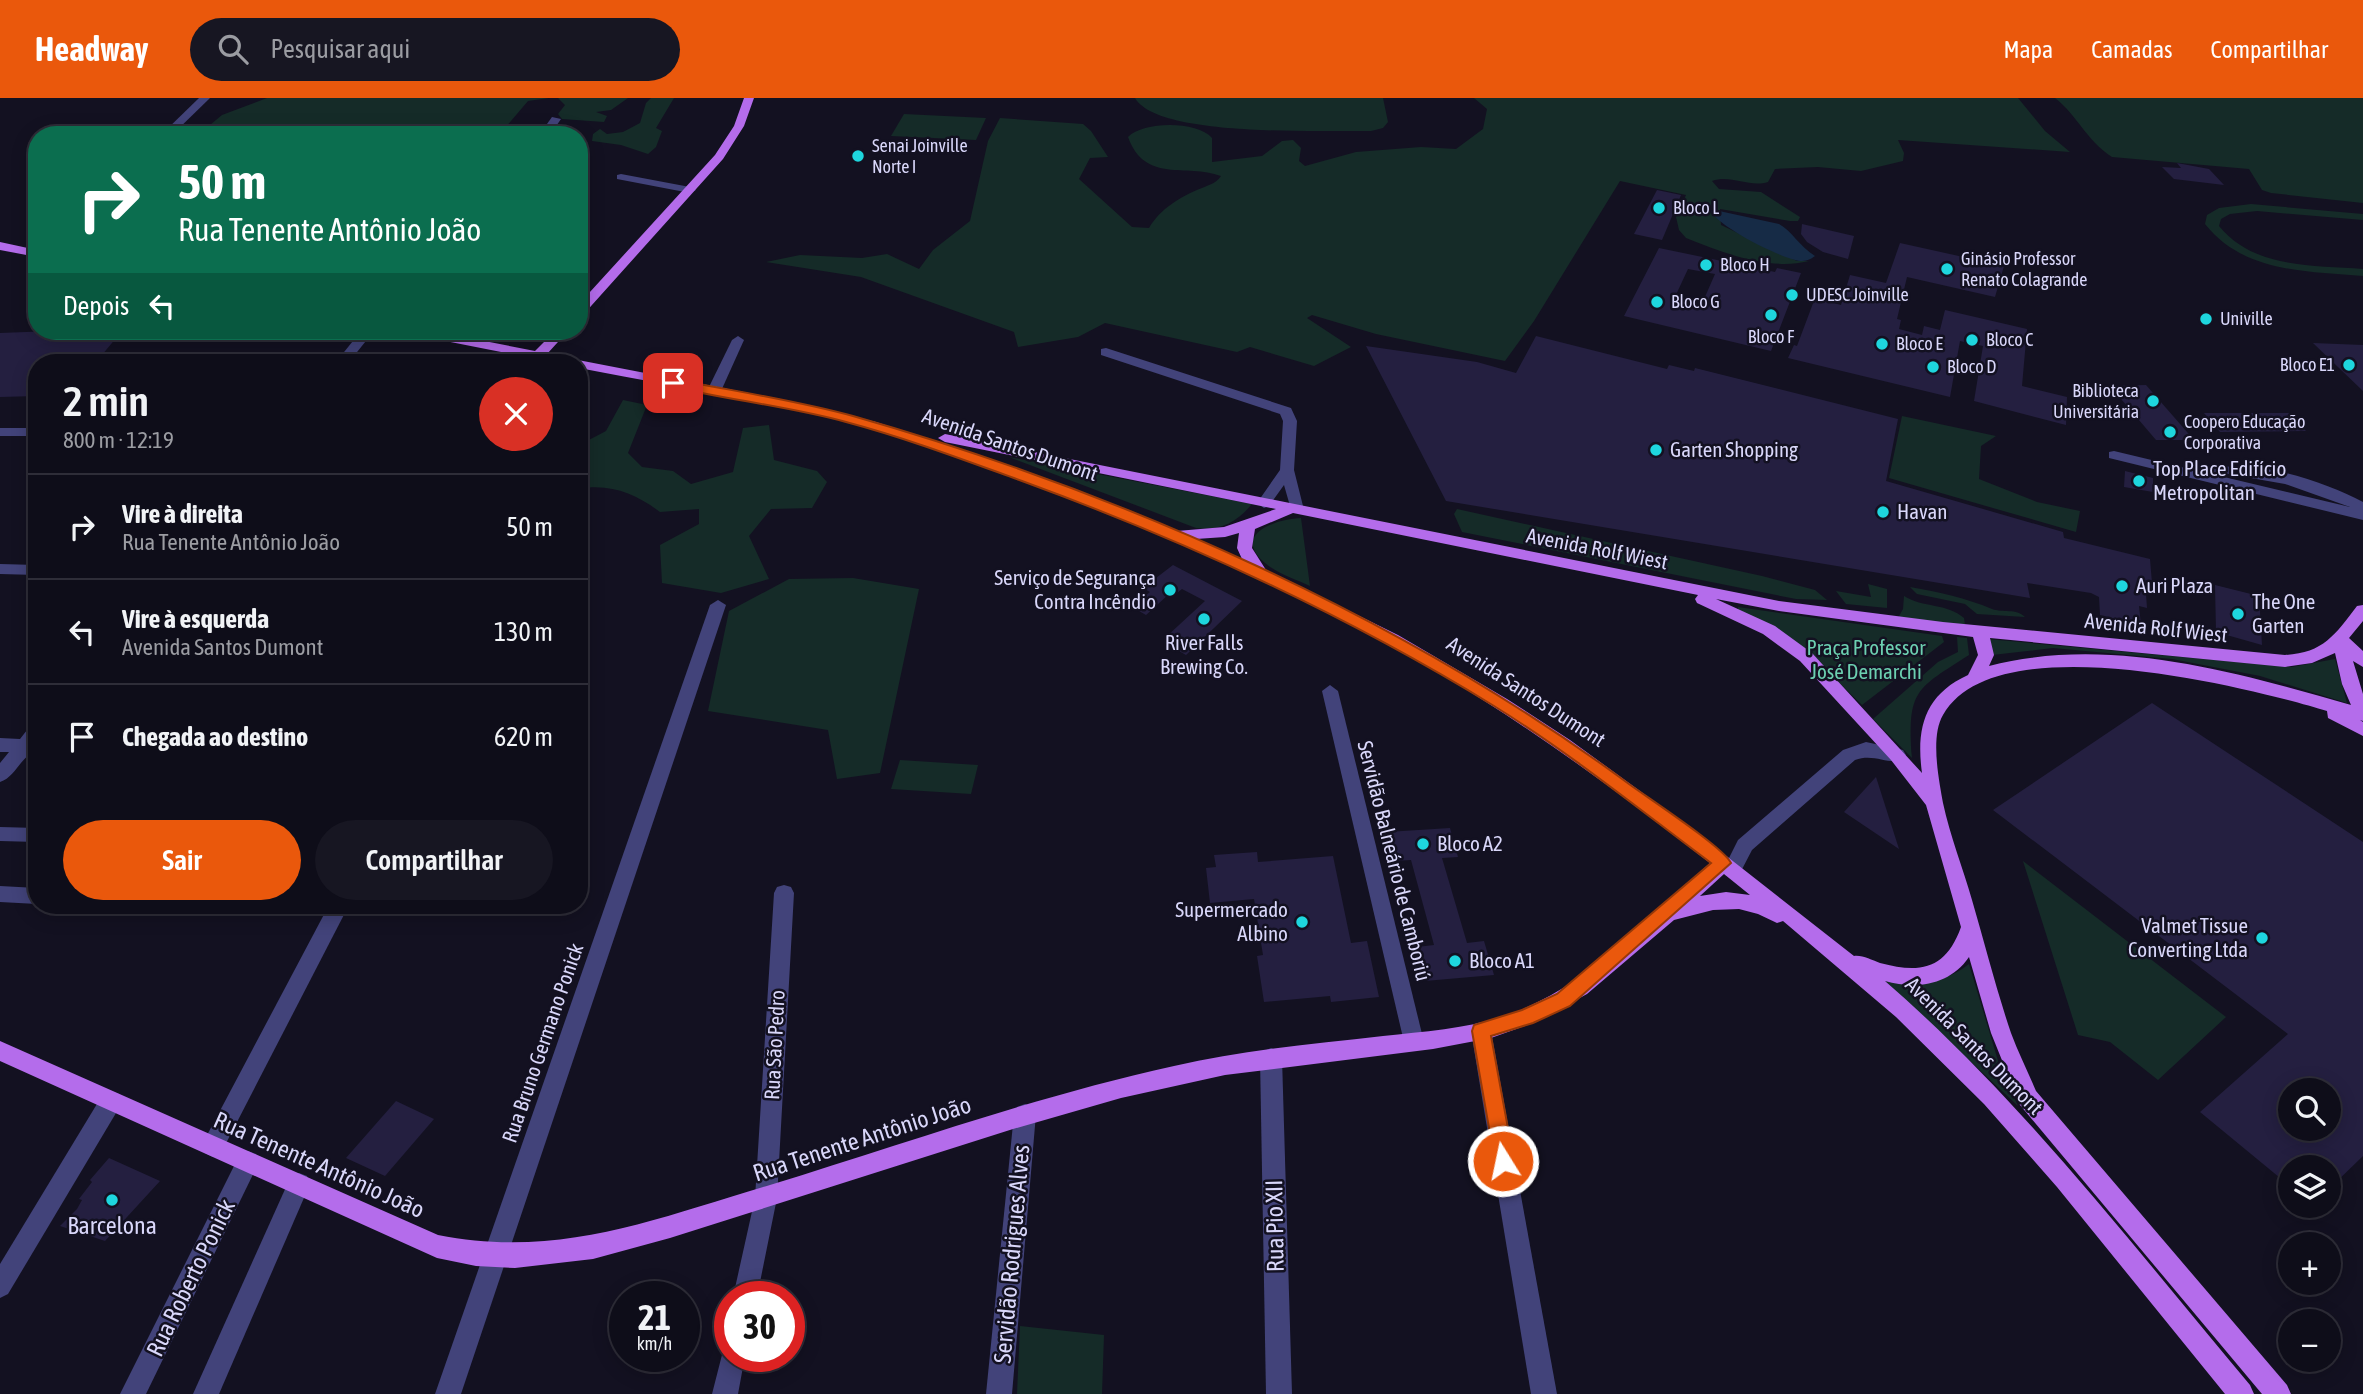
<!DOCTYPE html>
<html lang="pt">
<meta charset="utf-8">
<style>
:root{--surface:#0e0d19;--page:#171622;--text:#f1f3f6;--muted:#9b9ca2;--line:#2e2d38;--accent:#ea580c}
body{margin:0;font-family:"Asap Condensed",sans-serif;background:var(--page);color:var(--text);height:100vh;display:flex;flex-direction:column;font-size:26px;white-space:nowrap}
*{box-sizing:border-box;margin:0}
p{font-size:23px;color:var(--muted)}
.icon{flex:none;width:38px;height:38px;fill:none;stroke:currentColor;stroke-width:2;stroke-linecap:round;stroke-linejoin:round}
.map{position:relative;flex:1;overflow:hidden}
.details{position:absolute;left:28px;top:256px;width:560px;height:560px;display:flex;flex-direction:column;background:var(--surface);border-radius:28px;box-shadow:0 4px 18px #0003,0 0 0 2px var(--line)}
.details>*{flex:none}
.hud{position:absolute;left:28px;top:28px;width:560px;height:214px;border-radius:28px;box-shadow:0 4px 18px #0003,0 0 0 2px var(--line);background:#0b6e4f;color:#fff;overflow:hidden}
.controls{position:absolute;left:2278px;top:980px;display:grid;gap:14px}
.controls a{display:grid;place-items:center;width:63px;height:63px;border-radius:50%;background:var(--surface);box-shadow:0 4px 18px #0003,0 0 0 2px var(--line);font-size:35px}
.speed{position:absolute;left:609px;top:1183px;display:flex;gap:14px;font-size:35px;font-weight:700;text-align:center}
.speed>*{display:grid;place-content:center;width:91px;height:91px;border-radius:50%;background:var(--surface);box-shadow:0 4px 18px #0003,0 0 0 2px var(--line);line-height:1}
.speed small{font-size:18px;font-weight:400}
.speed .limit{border:10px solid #d22;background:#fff;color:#111}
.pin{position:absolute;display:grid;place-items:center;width:60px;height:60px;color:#fff;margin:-30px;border-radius:14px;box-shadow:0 4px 10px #0006}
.me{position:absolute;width:77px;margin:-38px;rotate:350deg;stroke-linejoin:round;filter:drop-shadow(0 0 5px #0008)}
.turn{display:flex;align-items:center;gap:24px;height:147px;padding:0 35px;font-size:32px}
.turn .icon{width:91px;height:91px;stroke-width:2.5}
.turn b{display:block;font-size:49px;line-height:60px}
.then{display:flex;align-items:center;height:66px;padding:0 35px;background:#0003;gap:14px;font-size:26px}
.round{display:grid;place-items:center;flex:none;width:74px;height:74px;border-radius:37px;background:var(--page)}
.head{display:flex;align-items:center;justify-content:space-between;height:119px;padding:0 35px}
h1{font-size:42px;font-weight:600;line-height:52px}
.button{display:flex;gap:14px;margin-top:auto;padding:14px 35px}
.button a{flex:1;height:80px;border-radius:42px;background:var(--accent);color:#fff;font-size:28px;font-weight:600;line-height:80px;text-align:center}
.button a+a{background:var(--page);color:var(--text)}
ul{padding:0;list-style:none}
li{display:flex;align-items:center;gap:21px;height:105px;padding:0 35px;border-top:2px solid var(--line)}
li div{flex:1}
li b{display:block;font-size:26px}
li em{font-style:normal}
header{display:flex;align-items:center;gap:42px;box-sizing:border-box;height:98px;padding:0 35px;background:var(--accent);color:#fff}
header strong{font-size:33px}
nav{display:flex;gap:38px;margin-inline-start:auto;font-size:24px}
.search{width:490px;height:63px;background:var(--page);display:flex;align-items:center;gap:18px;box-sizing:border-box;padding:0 24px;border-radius:38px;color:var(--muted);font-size:26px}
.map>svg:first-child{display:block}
.green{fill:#152b28}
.water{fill:#162b46}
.building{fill:#241f40;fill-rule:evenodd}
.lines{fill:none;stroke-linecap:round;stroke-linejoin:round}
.minor{fill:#42437a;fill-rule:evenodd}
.major{fill:#b46ceb;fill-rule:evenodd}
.route{fill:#ea580c;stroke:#983908;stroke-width:2}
.poi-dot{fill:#1ed6de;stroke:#131121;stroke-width:2.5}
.labels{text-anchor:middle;stroke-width:5;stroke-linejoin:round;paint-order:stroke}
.far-poi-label{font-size:18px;fill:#d9d7fa;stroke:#131121;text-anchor:start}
.street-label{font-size:21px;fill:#d9d7fa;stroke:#131121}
.poi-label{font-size:21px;fill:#d9d7fa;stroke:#131121;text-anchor:start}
.park-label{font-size:21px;fill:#6cd0b1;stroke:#131121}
.near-street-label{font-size:24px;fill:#d9d7fa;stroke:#131121}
.near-poi-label{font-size:24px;fill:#d9d7fa;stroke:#131121}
</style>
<header>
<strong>Headway</strong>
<div class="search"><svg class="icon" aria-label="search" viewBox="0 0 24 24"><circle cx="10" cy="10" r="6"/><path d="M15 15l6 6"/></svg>Pesquisar aqui</div>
<nav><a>Mapa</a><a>Camadas</a><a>Compartilhar</a></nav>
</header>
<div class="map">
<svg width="2363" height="1296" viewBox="0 0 2363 1296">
<rect width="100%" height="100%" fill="#131121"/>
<g class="green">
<path d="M267,0H549L528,3L499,37H198L222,17Z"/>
<path d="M558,0H628L611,12L596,14L607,18L604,24L562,21L558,16L565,7Z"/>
<path d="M651,0H674L656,30L662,33L656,49L648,56L621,47L592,43L593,36L600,31L607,36L623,34L640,25L646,5Z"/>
<path d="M1135,0H1383L1388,24L1383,30L1371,33C1324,32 1158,40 1135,0Z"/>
<path d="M1474,0H2018L2045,33L2070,54L1898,42L1904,55L1903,63L1861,73L1818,69L1775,71L1768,84C1749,90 1731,76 1712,83L1719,91L1761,94L1800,119L1798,123H1790L1720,111L1721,127L1797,163H1809C1769,173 1724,155 1686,140L1679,132L1676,119L1686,97L1620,83L1534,223L1505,263L1376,236L1312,217L1307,220L1351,249L1314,268L1250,249L1237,254L1105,225L1078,239L1018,249L1014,234L861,179L766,164L800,157L862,160L887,156L919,171L933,152L970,123L988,43L1000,20L1083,26L1091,33L1108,59L1090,60L1079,81L1132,129L1149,130C1160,111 1181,98 1202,90C1211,86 1215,86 1221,78C1186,65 1145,86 1128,39C1144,23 1197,23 1212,40V64L1262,58L1282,43L1293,42L1301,50L1299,63L1305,68L1356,54L1421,49L1456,51L1483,31L1487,11Z"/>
<path d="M2055,0H2363V105L2271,95L2262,92L2249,71L2112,59C2086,42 2077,17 2055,0Z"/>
<path d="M904,16L986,20L976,42L891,38Z"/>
<path d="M2251,106L2363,116V122L2257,113L2230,116L2221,121L2219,128C2254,171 2313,167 2363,171V178C2306,173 2244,175 2205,126L2207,117L2219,110Z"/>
<path d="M623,302L647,307L628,355L642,369L673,373L691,386L733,374L743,330L769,327L774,362L817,373L827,384L812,410L771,411L749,438L769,481L721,495L662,485L660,447L699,426V411L660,414C636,396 610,385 579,391V342L585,344L606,333Z"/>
<path d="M1902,318L1996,338L1981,348L1979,381L2037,404L2080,413L2076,434L1889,380Z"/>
<path d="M1009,359L1252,406C1237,424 1221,433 1196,430Z"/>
<path d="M1457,411L1762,478L1815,492L1827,502L1796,501L1462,434L1454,416Z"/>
<path d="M1301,420L1310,488C1295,481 1278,476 1265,465C1231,436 1276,421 1301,420Z"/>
<path d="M853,480L919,491L880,675L837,681L828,632L708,613L729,513L789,481Z"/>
<path d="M1868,486L1887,491V510L1846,506L1836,493L1871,499Z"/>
<path d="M1910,489C1939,494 1966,500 1992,511C2003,515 2016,510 2025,519L1977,516L1965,506L1917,496Z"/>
<path d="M1904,498C1923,510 1947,505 1964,520L1965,527L1898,520L1903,511Z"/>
<path d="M1738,509L1942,538L1944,544L1862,607L1814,560L1738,513Z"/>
<path d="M1957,539L1967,540L1969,557C1916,591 1907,592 1912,660L1873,621L1938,564L1958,554Z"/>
<path d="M1987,541L2292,569L2335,561L2347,605L2260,578L2172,561L2053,550L1992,557Z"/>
<path d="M900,662L978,667L971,696L891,691Z"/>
<path d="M2023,763L2226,919L2158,982L2110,944L2078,937Z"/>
<path d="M1969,866L1999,966L2018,1008L1883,881C1917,884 1941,888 1969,866Z"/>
<path d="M1020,1228L1104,1237L1102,1296H1017Z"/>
</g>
<path class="water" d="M1710,111L1779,126C1792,133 1799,148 1815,158C1810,162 1806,163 1800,163C1782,161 1714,127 1710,111Z"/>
<g class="building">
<path d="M2177,65L2209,71L2224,87L2174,81L2162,69L2181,70Z"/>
<path d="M1657,92L1681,97L1662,142L1634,136Z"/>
<path d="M1802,126L1854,138L1848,161L1823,154L1807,144L1801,136Z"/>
<path d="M1900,145L2004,168L1995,199L1907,179L1897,221L1901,222L1899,231L1922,237L1924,228L1940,232L1945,212L2027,231L2022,288L2067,299L2066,327L1974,303L1983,248L1960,243L1950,299L1788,260L1794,247L1797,248L1815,200L1841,207L1850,177L1886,185Z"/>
<path d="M1659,150L1775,174L1777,170L1801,175L1771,253L1624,218ZM1688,171L1715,176L1701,208L1674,201Z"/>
<path d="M52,233H122L96,264H37V298L0,299V235Z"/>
<path d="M1536,238L1667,271L1669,267L1694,273L1695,270L1898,321L1886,383L2063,434L2064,440L2150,461L2153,497L2146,496L2147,510L2139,508L2141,527L2100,517L2099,499L2091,495L2027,485L2030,500L1446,403L1366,248L1477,264L1516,275Z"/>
<path d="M2313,245L2363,247V293Z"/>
<path d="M2146,287L2194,342H2156L2110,288Z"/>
<path d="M2204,315H2289L2306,333L2220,334Z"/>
<path d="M2125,373L2153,380V394L2124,389Z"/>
<path d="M1173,467L1242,503L1186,557L1165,545L1169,541L1166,539L1205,503L1182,491L1173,498L1169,496L1146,517L1132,509L1150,494L1143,490Z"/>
<path d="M2215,487L2259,498L2262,547L2216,534Z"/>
<path d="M2152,605L2363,744V1058L2329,1091V1069H2291V1089L2200,1014L2288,936L1993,712ZM2291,992H2329V1031H2291Z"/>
<path d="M1876,679L1899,751L1844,714Z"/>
<path d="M1450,730L1458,759L1442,760L1467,845L1484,843L1494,877L1425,883L1417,849L1434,847L1411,762L1394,763L1387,734Z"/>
<path d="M1257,754L1258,764L1333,758L1351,845L1367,843L1379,899L1331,904L1330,898L1264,904L1257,858L1263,857L1254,801L1210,805L1206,770L1216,769L1214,757Z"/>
<path d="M396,1003L434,1021L385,1078L346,1060Z"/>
<path d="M109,1060L160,1083L105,1143L60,1128L77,1111L82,1102L79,1101L92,1084L90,1082Z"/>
</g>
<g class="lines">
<g class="minor">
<path d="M199,0H210L172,37H161Z"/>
<path d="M552,19L561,21L550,37H539Z"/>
<path d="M621,76L690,89L696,92L690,95L617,81V77Z"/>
<path d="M361,233H374L349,264H336Z"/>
<path d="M738,238L744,242L721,293L719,296H709L707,293L732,242Z"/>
<path d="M1106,250L1291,310L1297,323L1294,372L1304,412L1302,415H1292L1284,387L1269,408L1264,410L1257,405L1280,372L1283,323L1280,316L1101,257V251Z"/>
<rect x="0" y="330" width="37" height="8"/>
<path d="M2114,353L2210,376L2212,371C2254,360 2325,384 2363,404V422L2109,360V354ZM2228,376L2285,386L2350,409L2224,379Z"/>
<path d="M0,466L37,467V477L0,476Z"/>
<path d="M718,502L726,507L461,1296H435L710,507Z"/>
<path d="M1330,587L1338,593L1424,944L1421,951L1414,953L1407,951L1404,944L1322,593Z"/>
<path d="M37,626V653C20,658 16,679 0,684V665L9,654H0V640L20,641L31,627Z"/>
<path d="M1866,644L1903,652L1906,657L1903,662C1887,667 1874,655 1855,662L1752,752L1739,777L1732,780L1725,777L1723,772L1738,742L1843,652Z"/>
<path d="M0,729L37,730V744L0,743Z"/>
<path d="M784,787L791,789L794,795L777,1100L757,1199H733L755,1100L774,795L777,789Z"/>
<path d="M0,788L37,790V806L0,804Z"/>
<path d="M329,807H349L221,1055L213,1059L205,1055L202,1048L205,1041Z"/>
<path d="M1481,924L1488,926L1491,933L1557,1296H1531L1471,933L1474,926Z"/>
<path d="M1271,950L1278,953L1282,960L1292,1296H1266L1260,960L1264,953Z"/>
<path d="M111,993L119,996L122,1003L119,1010L8,1196L0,1200V1166L103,996Z"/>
<path d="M1025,1006L1033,1009L1036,1016L1012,1296H986L1014,1016L1017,1009Z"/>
<path d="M248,1053L256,1056L259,1064L146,1296H120L240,1056Z"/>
<path d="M299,1075L307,1078L310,1086L219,1296H193L291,1078Z"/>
<path d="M730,1247V1258H745L738,1296H712L724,1249Z"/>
</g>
<g class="major">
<path d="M744,0H754L744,28L723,61L583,217L579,218V206L715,57L734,28Z"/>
<path d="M0,144L37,152V159L0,152Z"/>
<path d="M409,233H433L535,253L555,233H568L547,256L780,301L876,324L1002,366L1177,433L1224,429L1276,411L945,344L938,340L945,336L1779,503L1943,524L2285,557C2323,555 2335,537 2357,508L2363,507V523L2349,540L2363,553V569L2353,563L2363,596V623L2360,622L2363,624V638L2328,620L2327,613C2247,589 1995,525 1943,617C1930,639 1939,682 1943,705C1950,738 1963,770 1972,802C1985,846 1996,891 2011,935C2018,954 2028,974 2036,993L2287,1287L2291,1296H2262L2020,1007L1991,935L1969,859C1950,887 1916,892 1885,883C2023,1003 2133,1148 2250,1287L2254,1296H2225L2057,1089L1984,1006L1896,919L1783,823L1777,825L1758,816L1739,811L1713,812L1674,822L1587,896L1536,924L1491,940L1433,951L1225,977L1121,1000L1013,1031L670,1140L593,1161L515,1170L476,1168L437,1160L0,963V943L438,1137C560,1161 654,1121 770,1087C904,1046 1037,998 1174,968C1243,952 1313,946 1383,938C1429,933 1480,930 1523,911C1596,880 1652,817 1710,765C1624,698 1537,634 1443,577C1325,506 1198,450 1069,401C1003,375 936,350 868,330C774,303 675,289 579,270V264H552L415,237ZM1293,415L1698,497L1695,501L1697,505L1763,536L1800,563L1891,662L1926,707L1961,829C1946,871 1921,876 1880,865C1871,862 1863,857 1854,858L1692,731L1570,642L1507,601L1398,537L1266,472L1252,450L1255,431ZM1239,435L1237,450L1242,461L1196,441L1225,439ZM1716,501L1779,513L1973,539L1978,557L1968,577C1924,597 1916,631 1922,675L1812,555L1775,528ZM1990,540L2285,569L2312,565L2335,555L2342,586L2351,607C2235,574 2109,537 1989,568L1994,557ZM1724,776L1750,797L1726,794L1700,798Z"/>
</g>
</g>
<path class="route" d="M673,281C733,293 795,302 853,318C1123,395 1403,519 1629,686C1648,700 1723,749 1731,765L1570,908L1533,925L1491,938L1514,1063L1511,1070L1503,1072L1496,1070L1472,933L1474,927L1522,912L1557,896L1711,765C1640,712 1570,655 1494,608C1346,517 1186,443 1022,383C964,362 906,340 846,324C788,308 727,302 669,288L667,285Z"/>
<g class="poi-dot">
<circle cx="858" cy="58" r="7"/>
<circle cx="1659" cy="110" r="7"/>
<circle cx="1706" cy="167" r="7"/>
<circle cx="1947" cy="171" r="7"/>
<circle cx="1792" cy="197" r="7"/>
<circle cx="1657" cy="204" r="7"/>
<circle cx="1771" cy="217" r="7"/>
<circle cx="2206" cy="221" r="7"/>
<circle cx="1972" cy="242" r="7"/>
<circle cx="1882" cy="246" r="7"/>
<circle cx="2349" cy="267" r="7"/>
<circle cx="1933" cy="269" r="7"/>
<circle cx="2153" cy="303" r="7"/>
<circle cx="2170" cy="334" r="7"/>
<circle cx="1656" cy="352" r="7"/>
<circle cx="2139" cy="383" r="7"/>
<circle cx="1883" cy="414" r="7"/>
<circle cx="2122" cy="488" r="7"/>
<circle cx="1170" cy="492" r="7"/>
<circle cx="2238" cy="516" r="7"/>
<circle cx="1204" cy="521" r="7"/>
<circle cx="1423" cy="746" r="7"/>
<circle cx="1302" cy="824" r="7"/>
<circle cx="2262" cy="840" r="7"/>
<circle cx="1455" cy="863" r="7"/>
<circle cx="112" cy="1102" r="7"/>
</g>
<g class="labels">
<g class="far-poi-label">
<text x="872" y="54">Senai Joinville<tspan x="872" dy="21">Norte I</tspan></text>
<text x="1673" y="116">Bloco L</text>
<text x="1961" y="167">Ginásio Professor<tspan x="1961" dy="21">Renato Colagrande</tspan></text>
<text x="1720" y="173">Bloco H</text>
<text x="1806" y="203">UDESC Joinville</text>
<text x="1671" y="210">Bloco G</text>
<text x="2220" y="227">Univille</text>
<text x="1771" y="245" text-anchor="middle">Bloco F</text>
<text x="1986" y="248">Bloco C</text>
<text x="1896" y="252">Bloco E</text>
<text x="2335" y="273" text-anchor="end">Bloco E1</text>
<text x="1947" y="275">Bloco D</text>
<text x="2139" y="299" text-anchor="end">Biblioteca<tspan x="2139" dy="21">Universitária</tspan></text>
<text x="2184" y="330">Coopero Educação<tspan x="2184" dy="21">Corporativa</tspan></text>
</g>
<g class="street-label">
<text transform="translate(1010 347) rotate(19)" y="7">Avenida Santos Dumont</text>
<text transform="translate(1597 451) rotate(11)" y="7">Avenida Rolf Wiest</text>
<text transform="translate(2156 530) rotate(6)" y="7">Avenida Rolf Wiest</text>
<text transform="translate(1526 594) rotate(33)" y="7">Avenida Santos Dumont</text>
<text transform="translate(1394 763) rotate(76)" y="7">Servidão Balneário de Camboriú</text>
<text transform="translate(543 945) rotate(-71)" y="7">Rua Bruno Germano Ponick</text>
<text transform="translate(775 947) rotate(-87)" y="7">Rua São Pedro</text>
<text transform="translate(1974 948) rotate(45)" y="7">Avenida Santos Dumont</text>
</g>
<g class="poi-label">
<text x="1670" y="359">Garten Shopping</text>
<text x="2153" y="378">Top Place Edifício<tspan x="2153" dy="24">Metropolitan</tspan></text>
<text x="1897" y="421">Havan</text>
<text x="1156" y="487" text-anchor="end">Serviço de Segurança<tspan x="1156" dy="24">Contra Incêndio</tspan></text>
<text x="2136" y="495">Auri Plaza</text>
<text x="2252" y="511">The One<tspan x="2252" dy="24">Garten</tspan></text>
<text x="1204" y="552" text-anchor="middle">River Falls<tspan x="1204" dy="24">Brewing Co.</tspan></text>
<text x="1437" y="753">Bloco A2</text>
<text x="1288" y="819" text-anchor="end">Supermercado<tspan x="1288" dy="24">Albino</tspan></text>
<text x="2248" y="835" text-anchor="end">Valmet Tissue<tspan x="2248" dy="24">Converting Ltda</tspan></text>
<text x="1469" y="870">Bloco A1</text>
</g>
<g class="park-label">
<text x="1866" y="557">Praça Professor<tspan x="1866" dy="24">José Demarchi</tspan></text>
</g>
<g class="near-street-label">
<text transform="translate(862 1041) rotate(-18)" y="8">Rua Tenente Antônio João</text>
<text transform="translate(319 1067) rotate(24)" y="8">Rua Tenente Antônio João</text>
<text transform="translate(1275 1128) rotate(-91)" y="8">Rua Pio XII</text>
<text transform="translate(1012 1156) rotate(-85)" y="8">Servidão Rodrigues Alves</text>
<text transform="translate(191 1180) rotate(-64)" y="8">Rua Roberto Ponick</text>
</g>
<g class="near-poi-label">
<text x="112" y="1136">Barcelona</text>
</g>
</g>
</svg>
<div class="controls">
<a><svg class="icon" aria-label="search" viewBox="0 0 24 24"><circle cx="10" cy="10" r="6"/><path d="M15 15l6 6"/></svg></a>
<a><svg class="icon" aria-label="layers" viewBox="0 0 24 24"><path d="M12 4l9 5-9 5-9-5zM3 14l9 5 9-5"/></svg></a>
<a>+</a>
<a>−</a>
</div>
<div class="speed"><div>21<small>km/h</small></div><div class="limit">30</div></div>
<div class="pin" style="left:673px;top:285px;background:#d93025"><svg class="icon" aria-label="arrive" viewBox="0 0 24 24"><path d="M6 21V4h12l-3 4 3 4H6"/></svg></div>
<svg class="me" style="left:1503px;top:1063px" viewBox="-20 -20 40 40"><circle r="17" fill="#ea580c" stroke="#fff" stroke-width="3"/><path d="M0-11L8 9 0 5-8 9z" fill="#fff"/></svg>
<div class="hud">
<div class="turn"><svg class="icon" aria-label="right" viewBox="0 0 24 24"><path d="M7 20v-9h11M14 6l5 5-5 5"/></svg><div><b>50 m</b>Rua Tenente Antônio João</div></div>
<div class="then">Depois<svg class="icon" aria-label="left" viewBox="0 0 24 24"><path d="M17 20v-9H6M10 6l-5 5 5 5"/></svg></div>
</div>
<section class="details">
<div class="head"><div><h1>2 min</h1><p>800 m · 12:19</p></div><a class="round" style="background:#d93025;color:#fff"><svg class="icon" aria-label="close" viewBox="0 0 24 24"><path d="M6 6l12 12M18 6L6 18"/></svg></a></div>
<ul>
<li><svg class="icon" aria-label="right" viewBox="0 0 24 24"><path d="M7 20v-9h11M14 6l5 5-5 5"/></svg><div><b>Vire à direita</b><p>Rua Tenente Antônio João</p></div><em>50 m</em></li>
<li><svg class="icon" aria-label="left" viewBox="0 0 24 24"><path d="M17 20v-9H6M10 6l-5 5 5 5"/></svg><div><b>Vire à esquerda</b><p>Avenida Santos Dumont</p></div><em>130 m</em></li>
<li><svg class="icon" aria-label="arrive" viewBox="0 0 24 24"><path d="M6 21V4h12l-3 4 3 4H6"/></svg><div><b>Chegada ao destino</b></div><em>620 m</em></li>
</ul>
<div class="button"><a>Sair</a><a>Compartilhar</a></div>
</section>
</div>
